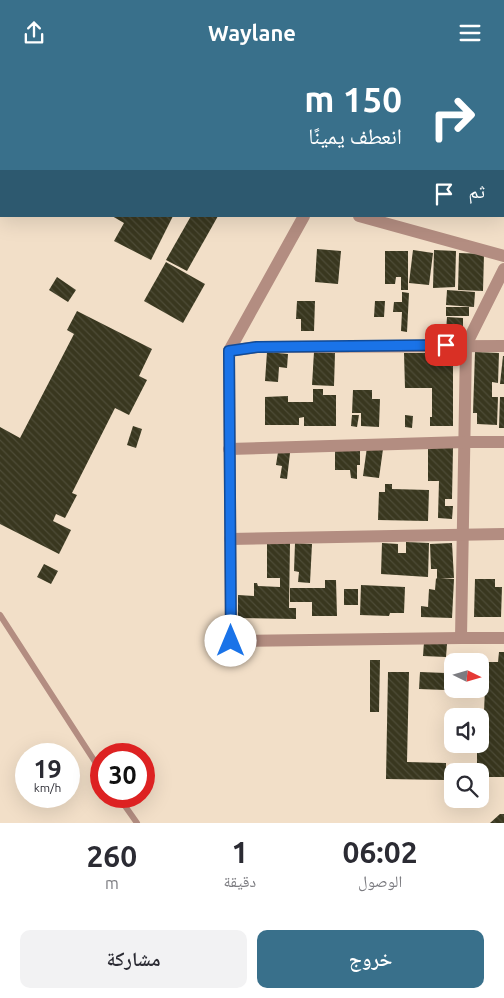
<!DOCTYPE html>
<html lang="ar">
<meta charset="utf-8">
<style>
:root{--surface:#fff;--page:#f2f2f3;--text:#2b2b33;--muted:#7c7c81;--accent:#39708b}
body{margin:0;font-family:Ubuntu,"Noto Naskh Arabic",sans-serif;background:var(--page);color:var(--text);direction:rtl;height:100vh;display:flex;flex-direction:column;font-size:19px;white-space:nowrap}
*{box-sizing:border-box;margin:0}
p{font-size:16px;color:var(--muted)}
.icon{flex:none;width:28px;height:28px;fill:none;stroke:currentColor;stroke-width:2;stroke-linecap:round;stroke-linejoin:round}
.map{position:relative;height:758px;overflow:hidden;direction:ltr}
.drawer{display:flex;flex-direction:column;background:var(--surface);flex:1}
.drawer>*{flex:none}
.top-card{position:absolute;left:0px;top:0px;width:505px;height:152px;box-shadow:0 5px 20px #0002;direction:rtl;background:#39708b;color:#fff;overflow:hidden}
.needle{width:32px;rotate:95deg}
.tools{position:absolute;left:444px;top:588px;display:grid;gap:10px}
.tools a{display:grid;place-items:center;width:45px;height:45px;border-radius:10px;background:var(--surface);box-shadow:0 5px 20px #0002;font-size:25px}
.speed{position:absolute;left:15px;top:678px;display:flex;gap:10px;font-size:25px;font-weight:700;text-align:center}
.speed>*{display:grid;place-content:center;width:65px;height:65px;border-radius:50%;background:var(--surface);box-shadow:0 5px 20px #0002;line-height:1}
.speed small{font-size:12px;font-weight:400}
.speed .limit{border:8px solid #d22;background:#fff;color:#111}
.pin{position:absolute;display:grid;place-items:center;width:42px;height:42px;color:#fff;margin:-21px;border-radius:10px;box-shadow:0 2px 8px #0006}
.me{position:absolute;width:55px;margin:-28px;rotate:0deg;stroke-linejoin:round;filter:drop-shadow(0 0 4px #0008)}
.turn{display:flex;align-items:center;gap:18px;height:105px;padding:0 20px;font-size:22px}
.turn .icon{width:65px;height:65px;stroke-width:2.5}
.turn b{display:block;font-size:35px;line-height:42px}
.then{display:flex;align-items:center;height:48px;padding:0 20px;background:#0003;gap:10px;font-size:19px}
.eta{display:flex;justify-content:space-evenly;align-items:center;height:85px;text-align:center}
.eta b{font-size:30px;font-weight:600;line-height:35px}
.action{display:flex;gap:10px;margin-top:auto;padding:10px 20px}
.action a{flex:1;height:58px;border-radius:10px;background:var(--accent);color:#fff;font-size:20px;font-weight:600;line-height:58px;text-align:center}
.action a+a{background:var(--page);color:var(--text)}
header{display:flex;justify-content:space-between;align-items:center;height:65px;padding:0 20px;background:var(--accent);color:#fff;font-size:22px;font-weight:600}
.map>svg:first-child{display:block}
.building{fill:url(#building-back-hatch)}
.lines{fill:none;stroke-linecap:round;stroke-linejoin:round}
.lane{stroke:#b38d81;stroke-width:6}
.street{stroke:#b38d81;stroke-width:12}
.route-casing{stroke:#114b97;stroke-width:12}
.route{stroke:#1a73e8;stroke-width:9}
</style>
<header><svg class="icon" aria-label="menu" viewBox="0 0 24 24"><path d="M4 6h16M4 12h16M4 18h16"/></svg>Waylane<svg class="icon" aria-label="share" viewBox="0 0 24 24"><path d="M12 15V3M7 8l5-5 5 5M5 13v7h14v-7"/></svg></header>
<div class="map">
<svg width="504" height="758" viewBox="0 0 504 758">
<defs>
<pattern id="building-back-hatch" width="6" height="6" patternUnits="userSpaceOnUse" patternTransform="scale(1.25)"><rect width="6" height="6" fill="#39371f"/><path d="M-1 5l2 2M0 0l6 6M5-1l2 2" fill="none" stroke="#4e4c37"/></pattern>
</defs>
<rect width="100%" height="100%" fill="#f2dfc8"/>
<g class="building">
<path d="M112,151H173L151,195L114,176L124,158Z"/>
<path d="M191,151H218L187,206L166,195Z"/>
<path d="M317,184L341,186L338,219L315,217Z"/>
<path d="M413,185L433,188L429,220L409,218Z"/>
<path d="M434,185L456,186L455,222L433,223Z"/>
<path d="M385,186H408V225H401V212H396L395,219H385Z"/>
<path d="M459,188L484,189L483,226L458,225Z"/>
<path d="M166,197L205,219L183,258L144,236Z"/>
<path d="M57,212L76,225L68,237L49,225Z"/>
<path d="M447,225L475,227L474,242L446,240Z"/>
<path d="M402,227L409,228L407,267L401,266L402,247H393L394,237H402Z"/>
<path d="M297,236H315L314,266H301V254H296Z"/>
<path d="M375,236H385L384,252H374Z"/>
<rect x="446" y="242" width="23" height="9"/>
<path d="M77,246L152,284L139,311L147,315L129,350L115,343L72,428L77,430L65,453L56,449L53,456L71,465L59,489L0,459V362L20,373L74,269L67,265Z"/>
<path d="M447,252L463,253V267L446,266Z"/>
<path d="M267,287L288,289L287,303L279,302L278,317L265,316Z"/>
<path d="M314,287L335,288L334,321L312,320Z"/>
<path d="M475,287L499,288L498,318L492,317V332H498L497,360L477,359V348H473Z"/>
<path d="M404,288H453V361H430V352H432V323H405Z"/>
<path d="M503,291H504V319H500Z"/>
<path d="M313,324H323V330H336V361H304V352L299,353V360H265V332L288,331V337H313Z"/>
<path d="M353,325H372V334H380L379,362L361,361V348H352Z"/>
<path d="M500,332H504V363H499Z"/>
<path d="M352,350H359L357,362L351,361Z"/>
<path d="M405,350L413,351L412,363L405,362Z"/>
<path d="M133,361L142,364L136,383L127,380Z"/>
<path d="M367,382L383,384L379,413L363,411Z"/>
<path d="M428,382L453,383L452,434H445V441H453L452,454L438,453L439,416H428Z"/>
<path d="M335,383H360V400H357V414L351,413L350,405H335Z"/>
<path d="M278,387L290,388L287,414L280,413L282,401L276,400Z"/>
<path d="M385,419H392V424L429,425L428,456L378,455L379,427H385Z"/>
<path d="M406,477L429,478L428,512L381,509L382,478L398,479V488H406Z"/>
<path d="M267,478H290L289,543H296V554L238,553V530L254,531V518H257L258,521L280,522V513H267Z"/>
<path d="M295,478L312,479L310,518L298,517L299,507L294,506Z"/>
<path d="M452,478L454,513L440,514H454L452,553L421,552V541L428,542L429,524L435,525L436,513L437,514V504H431L430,479Z"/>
<path d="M44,499L58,506L51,519L37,512Z"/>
<path d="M475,514H495V522H502L501,552H474Z"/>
<path d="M325,515H336L337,551H312V537H290V523H325Z"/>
<path d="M361,520L405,522L404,548H390L389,551L360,550Z"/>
<rect x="344" y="524" width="14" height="16"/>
<path d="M424,577L447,579L446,592L423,591Z"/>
<path d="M499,587H504V712H486V704L477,703V681L480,679L479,647H484L485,623H480V607H487V597H498Z"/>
<path d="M370,595H380L379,647H370Z"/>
<path d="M388,607H409L407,697L446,698V715L386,714Z"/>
<path d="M420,607L446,608L445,625L419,624Z"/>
<path d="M500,749H504V758H490Z"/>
</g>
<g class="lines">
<g class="lane">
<path d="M181,0L182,1"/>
<path d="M84,1L85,0"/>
<path d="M242,1L243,0"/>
<path d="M0,135L1,133"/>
<path d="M0,550L101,706"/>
<path d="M118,731L137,758"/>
</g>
<g class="street">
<path d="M398,1L399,0"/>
<path d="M304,151L229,286L231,576L461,573"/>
<path d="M359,151L504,191"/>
<path d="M504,204L466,280L461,573H504"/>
<path d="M229,286L257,282L504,281"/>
<path d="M229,384L465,377H504"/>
<path d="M230,474L504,469"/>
</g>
</g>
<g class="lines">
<defs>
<path id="route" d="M231,576L229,286L257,282L446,280"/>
</defs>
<use href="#route" class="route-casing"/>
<use href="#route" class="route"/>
</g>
</svg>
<div class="tools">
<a><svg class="needle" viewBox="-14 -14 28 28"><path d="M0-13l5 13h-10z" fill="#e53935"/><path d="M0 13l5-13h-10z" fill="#7c7c81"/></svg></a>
<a><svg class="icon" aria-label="sound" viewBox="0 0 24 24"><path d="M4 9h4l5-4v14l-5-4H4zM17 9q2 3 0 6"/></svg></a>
<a><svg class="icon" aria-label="search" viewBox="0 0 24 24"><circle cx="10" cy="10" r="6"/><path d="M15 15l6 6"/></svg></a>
</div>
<div class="speed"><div>19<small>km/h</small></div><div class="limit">30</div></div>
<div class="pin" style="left:446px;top:280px;background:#d93025"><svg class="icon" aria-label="arrive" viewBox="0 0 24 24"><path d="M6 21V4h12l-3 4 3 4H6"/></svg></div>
<svg class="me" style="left:231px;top:576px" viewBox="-20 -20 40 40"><circle r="19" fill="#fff"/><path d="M0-13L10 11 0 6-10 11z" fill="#1a73e8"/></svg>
<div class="top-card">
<div class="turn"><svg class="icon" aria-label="right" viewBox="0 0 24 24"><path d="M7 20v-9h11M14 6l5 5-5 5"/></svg><div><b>150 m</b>انعطف يمينًا</div></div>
<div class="then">ثم<svg class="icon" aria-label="arrive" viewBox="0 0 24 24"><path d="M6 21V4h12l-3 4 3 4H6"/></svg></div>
</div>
</div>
<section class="drawer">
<div class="eta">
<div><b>06:02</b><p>الوصول</p></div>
<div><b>1</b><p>دقيقة</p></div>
<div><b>260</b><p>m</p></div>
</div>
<div class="action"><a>خروج</a><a>مشاركة</a></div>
</section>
